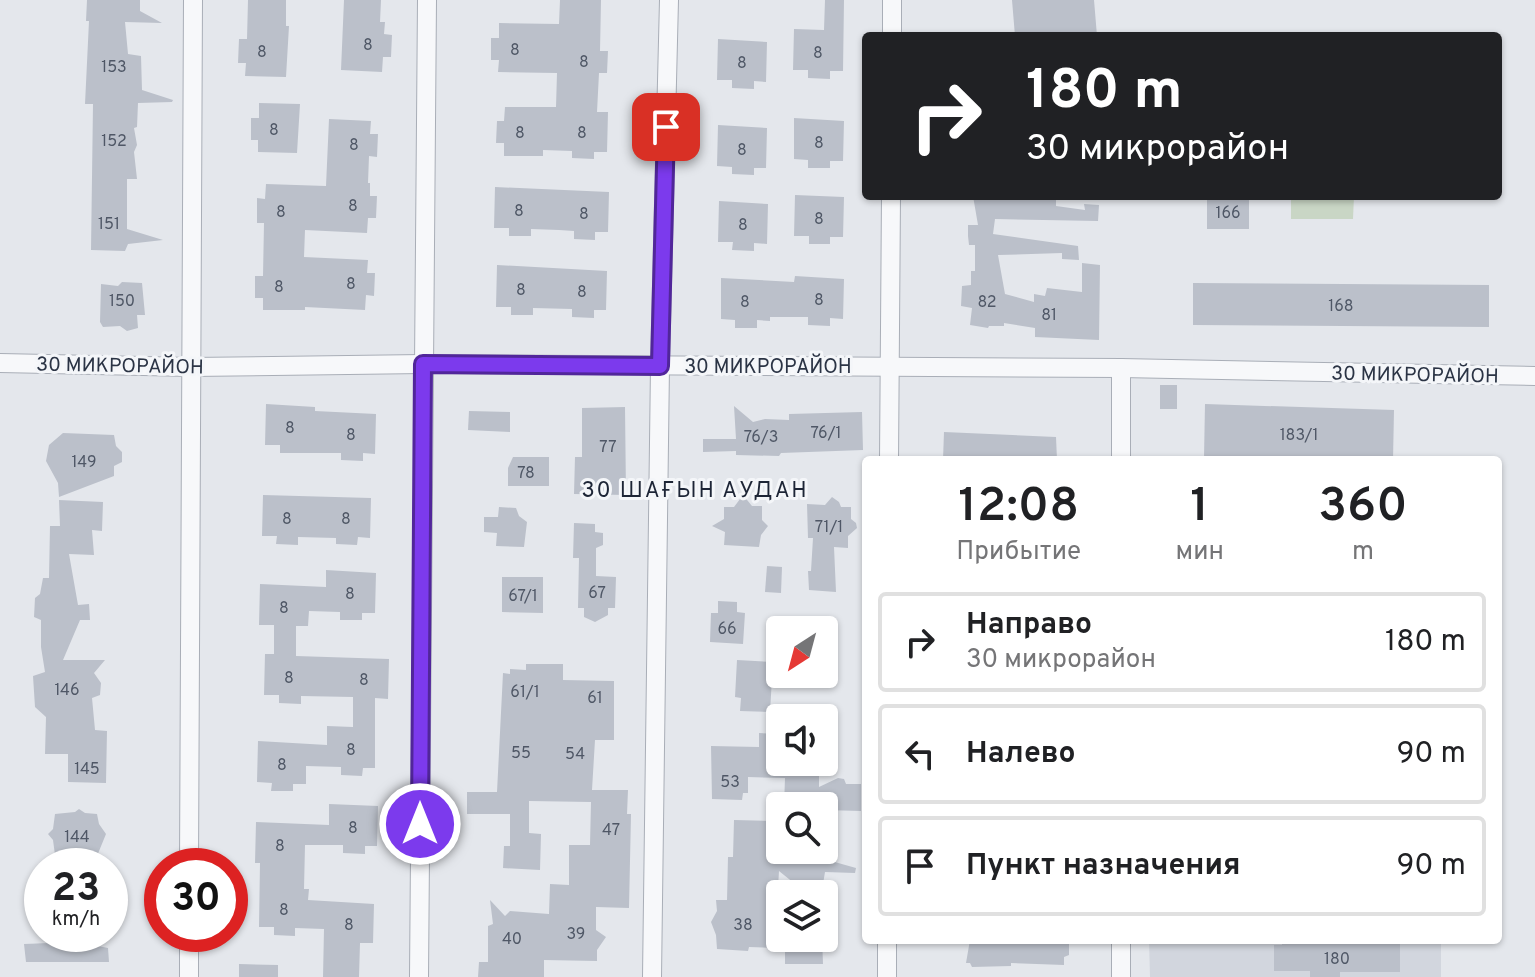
<!DOCTYPE html>
<html lang="ru">
<meta charset="utf-8">
<style>
:root{--surface:#fff;--page:#f6f6f6;--text:#202124;--muted:#757577;--line:#e0e0e0}
body{margin:0;font-family:Overpass,sans-serif;background:var(--page);color:var(--text);height:100vh;display:flex;flex-direction:column;font-size:30px;white-space:nowrap}
*{box-sizing:border-box;margin:0}
p{font-size:26px;color:var(--muted)}
.icon{flex:none;width:44px;height:44px;fill:none;stroke:currentColor;stroke-width:2;stroke-linecap:round;stroke-linejoin:round}
.map{position:relative;flex:1;overflow:hidden}
.side{position:absolute;left:862px;top:456px;width:640px;height:488px;display:flex;flex-direction:column;background:var(--surface);border-radius:8px;box-shadow:0 2px 6px #0004}
.side>*{flex:none}
.guide{position:absolute;left:862px;top:32px;width:640px;height:168px;border-radius:8px;box-shadow:0 2px 6px #0004;background:#202124;color:#fff;overflow:hidden}
.needle{width:52px;rotate:216deg}
.buttons{position:absolute;left:766px;top:616px;display:grid;gap:16px}
.buttons a{display:grid;place-items:center;width:72px;height:72px;border-radius:8px;background:var(--surface);box-shadow:0 2px 6px #0004;font-size:40px}
.speed{position:absolute;left:24px;top:848px;display:flex;gap:16px;font-size:40px;font-weight:700;text-align:center}
.speed>*{display:grid;place-content:center;width:104px;height:104px;border-radius:50%;background:var(--surface);box-shadow:0 2px 6px #0004;line-height:1}
.speed small{font-size:20px;font-weight:400}
.speed .limit{border:12px solid #d22;background:#fff;color:#111}
.pin{position:absolute;display:grid;place-items:center;width:68px;height:68px;color:#fff;margin:-34px;border-radius:16px;box-shadow:0 4px 12px #0006}
.me{position:absolute;width:88px;margin:-44px;rotate:0deg;stroke-linejoin:round;filter:drop-shadow(0 0 6px #0008)}
.turn{display:flex;align-items:center;gap:28px;height:168px;padding:0 32px;font-size:36px}
.turn .icon{width:104px;height:104px;stroke-width:2.5}
.turn b{display:block;font-size:56px;line-height:68px}
.eta{display:flex;justify-content:space-evenly;align-items:center;height:136px;text-align:center}
.eta b{font-size:48px;font-weight:600;line-height:56px}
ul{padding:0;list-style:none}
li{display:flex;align-items:center;gap:24px;height:100px;margin:0 16px 12px;padding:0 16px;border:4px solid var(--line);border-radius:8px}
li div{flex:1}
li b{display:block;font-size:30px}
li em{font-style:normal}
.map>svg:first-child{display:block}
.built{fill:#d2d6de}
.green{fill:#c9d6c5}
.building{fill:#bbc0ca}
.lines{fill:none;stroke-linecap:round;stroke-linejoin:round}
.minor-casing{stroke:#a9aeb7;stroke-width:20}
.minor{stroke:#f7f8fa;stroke-width:18}
.route-casing{stroke:#51269a;stroke-width:20}
.route{stroke:#7c3aed;stroke-width:14}
.labels{text-anchor:middle;stroke-width:6;stroke-linejoin:round;paint-order:stroke}
.number-label{font-size:16px;fill:#4f5766}
.street-label{font-size:20px;fill:#2b3445;stroke:#f4f6f9}
.neighbourhood-label{font-size:22px;letter-spacing:2px;fill:#1d2536;stroke:#f4f6f9}
</style>
<div class="map">
<svg width="1535" height="977" viewBox="0 0 1535 977">
<rect width="100%" height="100%" fill="#e4e7ec"/>
<path class="built" d="M1149,940H1441V977H1150Z"/>
<path class="green" d="M1291,196H1354L1353,219H1291Z"/>
<g class="building">
<path d="M87,0H140V11L162,23L125,22L128,54L141,56L142,90L173,100L172,102L138,103L137,127L134,128L137,145L134,152L137,179H127V229L163,240L128,244L125,251L91,250L93,104H85L89,21H86Z"/>
<path d="M248,0H286V26H289L286,77L245,76L246,63H238L239,39H247Z"/>
<path d="M344,0H381L380,22H385L384,34L392,35L391,57H383L382,72L341,70Z"/>
<path d="M560,0H601L600,51H608L607,73H599L597,112H608L607,152H594V159L572,158V151L543,150V156H504V143H496L497,121H504L505,107H556L557,73L498,72L499,60H491V38H499V23L559,24Z"/>
<path d="M825,0H844L843,71H830V79L808,78V70H793L794,29L824,30Z"/>
<path d="M1012,0H1094L1097,36H1015Z"/>
<path d="M718,39L767,42L766,82L754,81V89L732,88V80H717Z"/>
<path d="M259,103L300,104L297,153L258,152V140H251V118H259Z"/>
<path d="M794,118L844,121L843,161H830V168H808V160L794,159Z"/>
<path d="M329,119L371,121L370,134H378L377,157L369,156L368,183H370V196H377L376,218H368L367,233L305,230L304,257L368,260L367,273H375L374,296L366,295L365,310L305,307V310H263V298H255V276H263L264,223H257V198L265,199L266,184L326,186Z"/>
<path d="M718,125L767,128L766,168H754V175L732,174V167L717,166Z"/>
<path d="M495,187L609,192L608,232H595V240L574,239V231L559,230L531,229V236H509V228H494Z"/>
<path d="M795,195L844,197L843,237H830V244H809V236H794Z"/>
<path d="M973,196H1056V206L1085,210L1084,204L1099,205L1098,221L995,219L993,234L1078,246L1079,260L1062,259V253L998,255L1005,294L1034,302V294L1045,296L1047,288L1082,292V263L1100,265L1099,340L1035,337V328L1004,323V326H989L988,328L970,325L972,308L961,306L962,286L971,285V271H975V245H969L968,236V225H978Z"/>
<rect x="1207" y="196" width="42" height="33"/>
<path d="M719,201L768,204L767,244L754,243V251L732,250L733,242H718Z"/>
<path d="M497,265L607,271L606,310H594V318L572,317V309L533,308V315H511V307H496Z"/>
<path d="M795,276L844,279L843,319L830,318V326L808,325V317H770V321L757,320V328H735V320L721,319V278L794,282Z"/>
<path d="M122,282L142,283L145,315H137L138,328L127,331L120,326L103,327L100,322L101,284L118,286Z"/>
<path d="M1193,283L1489,285V327L1193,325Z"/>
<rect x="1160" y="385" width="17" height="24"/>
<path d="M266,404L315,407V411L376,414L375,454L363,453V461L341,460V453H280V445H265Z"/>
<path d="M1205,404L1394,410L1393,460L1204,458Z"/>
<path d="M734,406L753,422L765,419L789,420V414L862,412L863,450L781,453L779,456L736,455V451L703,452V439H736Z"/>
<path d="M625,407L626,495L574,494L575,457H582V408Z"/>
<path d="M469,411L510,412V432L468,430Z"/>
<path d="M944,432L1056,437L1057,460H943Z"/>
<path d="M63,433L114,435L116,446L122,452V462L114,466V476L59,497L58,483L46,461L49,445Z"/>
<path d="M513,457H549V486H508V468Z"/>
<path d="M263,495L371,498L370,538L358,537L357,545L336,544V538L298,537V545L276,544L277,536H262Z"/>
<path d="M743,495L752,506H762V520L768,526L761,535L759,547L724,545L725,532L712,526L724,519V507H734Z"/>
<path d="M832,497L839,502L841,507H851V519L856,523L857,528L848,536V548L834,547L836,592L809,590L808,571H811L813,538H808L807,504L825,505Z"/>
<path d="M59,500L103,502L102,531L92,530L94,555L69,554L78,605L89,604L90,620H80L63,660H105L94,673L101,683L100,695L92,698L95,730L107,731L106,783L68,782V754H45L46,717L35,707L33,676L45,672L41,647V620L34,617L35,598L40,594L43,578H49L50,526H60Z"/>
<path d="M499,507L516,508L519,516L527,522L524,547L496,546L497,533L484,532V517H498Z"/>
<path d="M574,523L595,524V532L603,533V545L596,548V576L616,577L615,608H608V615L595,622L584,617V608H578L579,558H573Z"/>
<path d="M767,566L782,567L781,593L765,592Z"/>
<path d="M326,570L376,573L375,613H362V620H340V612L309,611L308,626H296V656L389,659L388,699L375,698V768H363L362,776L341,775V767L306,766V784H293V791H271L272,783L257,782L258,741L327,745V726L353,727V697L301,696V704L279,703V695H264L265,654H274V625H259L260,584L326,587Z"/>
<path d="M502,577H543V613L502,612Z"/>
<path d="M718,601L737,602V612L745,613L743,644L710,642L711,613H718Z"/>
<path d="M737,660L773,662L770,712L740,711L741,698L735,697Z"/>
<path d="M526,664H563V680L614,681V740H595L592,790H628L627,814H631L629,908L596,907V930L606,937L597,950V961L544,960V977H478L479,962H488V926L493,924L490,900L505,916L510,911L549,914L550,884L569,885V845H590L591,802L529,801V833L541,834L540,870L503,868L504,846H510V814H467V792H497L503,673L510,674V669L526,670Z"/>
<path d="M759,733L780,734V762H819V787L838,778L844,779L846,784H861V811L824,810V806H784L785,778L748,777V793H743L742,800L712,799L711,746L759,747Z"/>
<path d="M329,804L378,806L377,846H365V854L343,853V845H305L304,889H309L308,900L374,904L373,943H360L359,977H323L324,929L295,928V936L274,935V927H259L260,863H255L256,822L329,825Z"/>
<path d="M79,809L85,813L97,814L99,824L106,834L97,856L76,863L69,858L55,855L53,840L48,834L53,829L55,814L75,812Z"/>
<path d="M734,820L775,821L774,850H824V859L856,868L855,873L825,872L823,884H813L805,892L779,871L778,887H775V948L749,947L748,951L717,949L716,935L711,922L717,911L716,900H727L728,857H733Z"/>
<path d="M48,934H100L98,946L108,948L109,962H26L24,944L50,943Z"/>
<path d="M785,938H822L823,964H785Z"/>
<path d="M970,940H1069V955L1064,957V965L1011,963V966L972,967L970,963H966Z"/>
<path d="M1282,940H1400V972H1340V977H1310V971H1274V945H1282Z"/>
<path d="M239,964L278,965V977H239Z"/>
</g>
<g class="lines">
<defs>
<g id="minor">
<path d="M892,36V0"/>
<path d="M0,363L191,367L423,364L1121,368L1535,376"/>
<path d="M889,460L891,196"/>
<path d="M1121,460V368"/>
<path d="M189,866L193,0"/>
<path d="M1121,940V977"/>
<path d="M189,977V934"/>
<path d="M419,977L427,0"/>
<path d="M652,977L660,366L669,0"/>
<path d="M887,977V940"/>
</g>
</defs>
<use href="#minor" class="minor-casing"/>
<use href="#minor" class="minor"/>
</g>
<g class="lines">
<defs>
<path id="route" d="M420,824L423,364L660,366L666,127"/>
</defs>
<use href="#route" class="route-casing"/>
<use href="#route" class="route"/>
</g>
<g class="labels">
<g class="number-label">
<text x="368" y="50">8</text>
<text x="515" y="55">8</text>
<text x="262" y="57">8</text>
<text x="818" y="58">8</text>
<text x="584" y="67">8</text>
<text x="742" y="68">8</text>
<text x="114" y="72">153</text>
<text x="274" y="135">8</text>
<text x="520" y="138">8</text>
<text x="582" y="138">8</text>
<text x="114" y="146">152</text>
<text x="819" y="148">8</text>
<text x="354" y="150">8</text>
<text x="742" y="155">8</text>
<text x="353" y="211">8</text>
<text x="519" y="216">8</text>
<text x="281" y="217">8</text>
<text x="1228" y="218">166</text>
<text x="584" y="219">8</text>
<text x="819" y="224">8</text>
<text x="109" y="229">151</text>
<text x="743" y="230">8</text>
<text x="351" y="289">8</text>
<text x="279" y="292">8</text>
<text x="521" y="295">8</text>
<text x="582" y="297">8</text>
<text x="819" y="305">8</text>
<text x="122" y="306">150</text>
<text x="745" y="307">8</text>
<text x="987" y="307">82</text>
<text x="1341" y="311">168</text>
<text x="1049" y="320">81</text>
<text x="290" y="433">8</text>
<text x="826" y="438">76/1</text>
<text x="351" y="440">8</text>
<text x="1299" y="440">183/1</text>
<text x="761" y="442">76/3</text>
<text x="608" y="452">77</text>
<text x="84" y="467">149</text>
<text x="526" y="478">78</text>
<text x="287" y="524">8</text>
<text x="346" y="524">8</text>
<text x="829" y="532">71/1</text>
<text x="597" y="598">67</text>
<text x="350" y="599">8</text>
<text x="523" y="601">67/1</text>
<text x="284" y="613">8</text>
<text x="727" y="634">66</text>
<text x="289" y="683">8</text>
<text x="364" y="685">8</text>
<text x="67" y="695">146</text>
<text x="525" y="697">61/1</text>
<text x="595" y="703">61</text>
<text x="351" y="755">8</text>
<text x="521" y="758">55</text>
<text x="575" y="759">54</text>
<text x="282" y="770">8</text>
<text x="87" y="774">145</text>
<text x="730" y="787">53</text>
<text x="353" y="833">8</text>
<text x="611" y="835">47</text>
<text x="77" y="842">144</text>
<text x="280" y="851">8</text>
<text x="284" y="915">8</text>
<text x="349" y="930">8</text>
<text x="743" y="930">38</text>
<text x="576" y="939">39</text>
<text x="512" y="944">40</text>
<text x="1337" y="964">180</text>
</g>
<g class="street-label">
<text transform="translate(120 365) rotate(1)" y="7">30 МИКРОРАЙОН</text>
<text x="768" y="373">30 МИКРОРАЙОН</text>
<text transform="translate(1415 374) rotate(1)" y="7">30 МИКРОРАЙОН</text>
</g>
<g class="neighbourhood-label">
<text x="695" y="497">30 ШАҒЫН АУДАН</text>
</g>
</g>
</svg>
<div class="buttons">
<a><svg class="needle" viewBox="-14 -14 28 28"><path d="M0-13l5 13h-10z" fill="#e53935"/><path d="M0 13l5-13h-10z" fill="#757577"/></svg></a>
<a><svg class="icon" aria-label="sound" viewBox="0 0 24 24"><path d="M4 9h4l5-4v14l-5-4H4zM17 9q2 3 0 6"/></svg></a>
<a><svg class="icon" aria-label="search" viewBox="0 0 24 24"><circle cx="10" cy="10" r="6"/><path d="M15 15l6 6"/></svg></a>
<a><svg class="icon" aria-label="layers" viewBox="0 0 24 24"><path d="M12 4l9 5-9 5-9-5zM3 14l9 5 9-5"/></svg></a>
</div>
<div class="speed"><div>23<small>km/h</small></div><div class="limit">30</div></div>
<div class="pin" style="left:666px;top:127px;background:#d93025"><svg class="icon" aria-label="arrive" viewBox="0 0 24 24"><path d="M6 21V4h12l-3 4 3 4H6"/></svg></div>
<svg class="me" style="left:420px;top:824px" viewBox="-20 -20 40 40"><circle r="17" fill="#7c3aed" stroke="#fff" stroke-width="3"/><path d="M0-11L8 9 0 5-8 9z" fill="#fff"/></svg>
<div class="guide">
<div class="turn"><svg class="icon" aria-label="right" viewBox="0 0 24 24"><path d="M7 20v-9h11M14 6l5 5-5 5"/></svg><div><b>180 m</b>30 микрорайон</div></div>
</div>
<section class="side">
<div class="eta">
<div><b>12:08</b><p>Прибытие</p></div>
<div><b>1</b><p>мин</p></div>
<div><b>360</b><p>m</p></div>
</div>
<ul>
<li><svg class="icon" aria-label="right" viewBox="0 0 24 24"><path d="M7 20v-9h11M14 6l5 5-5 5"/></svg><div><b>Направо</b><p>30 микрорайон</p></div><em>180 m</em></li>
<li><svg class="icon" aria-label="left" viewBox="0 0 24 24"><path d="M17 20v-9H6M10 6l-5 5 5 5"/></svg><div><b>Налево</b></div><em>90 m</em></li>
<li><svg class="icon" aria-label="arrive" viewBox="0 0 24 24"><path d="M6 21V4h12l-3 4 3 4H6"/></svg><div><b>Пункт назначения</b></div><em>90 m</em></li>
</ul>
</section>
</div>
